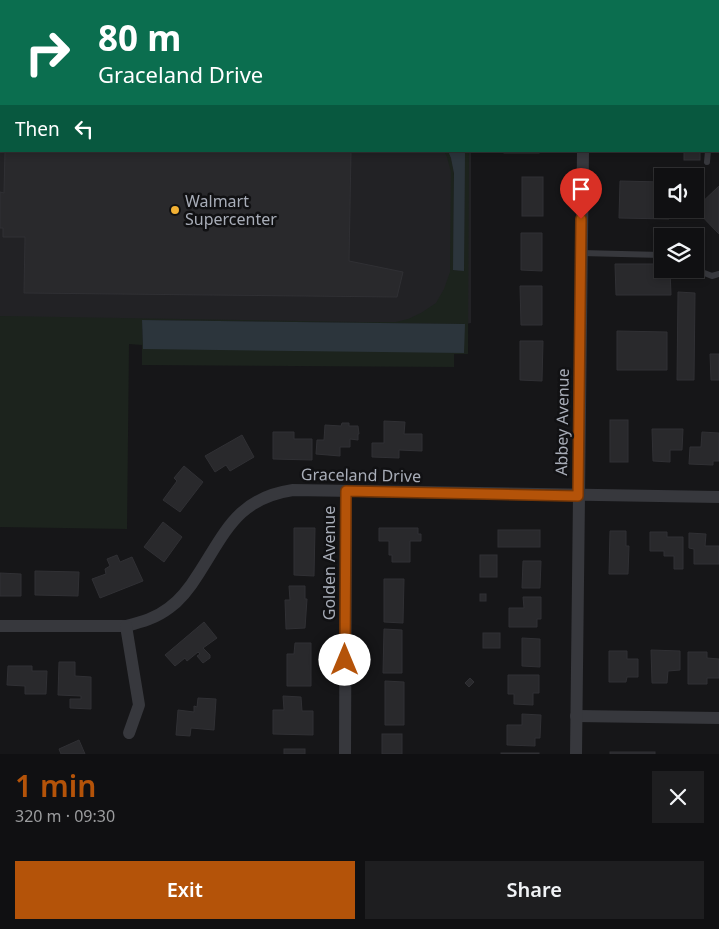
<!DOCTYPE html>
<meta charset="utf-8">
<style>
:root{--surface:#101012;--page:#1e1e20;--text:#f1f3f6;--muted:#9c9d9f;--line:#303032;--accent:#b45309}
body{margin:0;font-family:"Noto Sans",sans-serif;background:var(--page);color:var(--text);height:100vh;display:flex;flex-direction:column;font-size:19px;white-space:nowrap}
*{box-sizing:border-box;margin:0}
p{font-size:16px;color:var(--muted)}
.icon{flex:none;width:28px;height:28px;fill:none;stroke:currentColor;stroke-width:2;stroke-linecap:round;stroke-linejoin:round}
.map{position:relative;height:754px;overflow:hidden}
.drawer{display:flex;flex-direction:column;background:var(--surface);flex:1}
.drawer>*{flex:none}
.hud{position:absolute;left:0px;top:0px;width:720px;height:152px;box-shadow:0 2px 8px #0003,0 0 0 1px var(--line);background:#0b6e4f;color:#fff;overflow:hidden}
.tools{position:absolute;left:654px;top:168px;display:grid;gap:10px}
.tools a{display:grid;place-items:center;width:50px;height:50px;border-radius:0px;background:var(--surface);box-shadow:0 2px 8px #0003,0 0 0 1px var(--line);font-size:25px}
.pin{position:absolute;display:grid;place-items:center;width:42px;height:42px;color:#fff;margin:-51px -21px;border-radius:50% 50% 50% 0;rotate:-45deg;box-shadow:0 0 5px #0007}
.pin .icon{rotate:45deg}
.me{position:absolute;width:55px;margin:-28px;rotate:0deg;stroke-linejoin:round;filter:drop-shadow(0 0 4px #0008)}
.turn{display:flex;align-items:center;gap:18px;height:105px;padding:0 15px;font-size:22px}
.turn .icon{width:65px;height:65px;stroke-width:2.5}
.turn b{display:block;font-size:35px;line-height:42px}
.then{display:flex;align-items:center;height:48px;padding:0 15px;background:#0003;gap:10px;font-size:19px}
.round{display:grid;place-items:center;flex:none;width:52px;height:52px;border-radius:0px;background:var(--page)}
.head{display:flex;align-items:center;justify-content:space-between;height:85px;padding:0 15px}
h1{font-size:30px;font-weight:600;line-height:38px;color:var(--accent)}
.action{display:flex;gap:10px;margin-top:auto;padding:10px 15px}
.action a{flex:1;height:58px;border-radius:0px;background:var(--accent);color:#fff;font-size:20px;font-weight:600;line-height:58px;text-align:center}
.action a+a{background:var(--page);color:var(--text)}
.map>svg:first-child{display:block}
.built{fill:#222225}
.green{fill:#1c231d;fill-rule:evenodd}
.water{fill:#2c353c}
.building{fill:#29292c;stroke:#303034}
.lines{fill:none;stroke-linecap:round;stroke-linejoin:round}
.service{stroke:#37383d;stroke-width:6}
.minor{stroke:#37383d;stroke-width:12}
.route-casing{stroke:#753606;stroke-width:12}
.route{stroke:#b45309;stroke-width:9}
.poi-dot{fill:#f2b134;stroke:#111113;stroke-width:2}
.labels{text-anchor:middle;stroke-width:5;stroke-linejoin:round;paint-order:stroke}
.poi-label{font-size:16px;fill:#a8adb8;stroke:#111113;text-anchor:start}
.street-label{font-size:16px;fill:#a8adb8;stroke:#111113}
</style>
<div class="map">
<svg width="719" height="754" viewBox="0 0 719 754">
<rect width="100%" height="100%" fill="#161618"/>
<path class="built" d="M0,0H472L1,1V151H471V323L465,324L142,320L0,341Z"/>
<path class="green" d="M444,151H448L451,158L454,173L453,270L464,271L465,151H469L468,354H454V367L142,365V345L129,344L127,529L0,527V316L361,322H396L408,319L421,313L436,303L444,289L450,272L451,172L447,157ZM142,320L464,324L143,348Z"/>
<g class="water">
<path d="M448,151H465L464,271L453,270L454,173L451,158Z"/>
<path d="M142,320L465,324L464,353L143,349Z"/>
</g>
<g class="building">
<rect x="0" y="39" width="1" height="95"/>
<path d="M5,151H351L349,261L403,272L397,297L24,293L25,237H3V228H0V192L4,193Z"/>
<rect x="504" y="151" width="35" height="2"/>
<rect x="684" y="151" width="16" height="9"/>
<rect x="522" y="177" width="21" height="39"/>
<path d="M620,181L662,182V209H669V219L619,218Z"/>
<path d="M719,186V234L695,209Z"/>
<path d="M521,233H542V271L521,270Z"/>
<path d="M615,264H662V269H670L671,295H616Z"/>
<path d="M520,286H542V325H521Z"/>
<path d="M678,292L695,293L694,380H677Z"/>
<path d="M617,331L667,332V370H617Z"/>
<path d="M520,341H543L542,381L520,380Z"/>
<path d="M710,354H719V380H711Z"/>
<rect x="610" y="420" width="18" height="42"/>
<path d="M384,421L405,422L404,434H422V451L399,450V458L372,457V443H384Z"/>
<path d="M342,423H349V426H358L359,434H358V440L350,439V447H340V456L316,454L317,440H324L325,425L341,426Z"/>
<path d="M652,429H683L682,450H670V462L653,461Z"/>
<path d="M273,432H294V439H312V460L273,459Z"/>
<path d="M702,432L719,433V461H713V465L689,464L690,447H701Z"/>
<path d="M242,435L254,457L230,471L226,465L215,472L205,456Z"/>
<path d="M184,466L203,482L180,512L163,500L177,481L174,478Z"/>
<path d="M163,522L182,537L164,562L144,547Z"/>
<path d="M294,528H315L314,576L294,575Z"/>
<path d="M379,528H418V534H421V541H410V562H392V555H389V541H379Z"/>
<rect x="498" y="530" width="42" height="17"/>
<path d="M610,531H626V546H629L628,574H609Z"/>
<path d="M650,532H667V537H683V569H674V556H664V551H650Z"/>
<path d="M689,533L706,534L705,546H719V564H694V549L689,548Z"/>
<path d="M117,555L120,562L132,557L143,581L100,598L92,579L106,574L105,569L110,566L107,559Z"/>
<rect x="480" y="555" width="17" height="22"/>
<path d="M523,561H541L540,588H522Z"/>
<path d="M35,571L79,572L78,596L35,595Z"/>
<path d="M0,573L21,574V596H0Z"/>
<path d="M384,579H404L403,623L384,622Z"/>
<path d="M289,586H305V599H307L305,628L286,629L285,600H290Z"/>
<rect x="480" y="594" width="6" height="7"/>
<path d="M523,597H541V619H537V627H509V608H524Z"/>
<path d="M204,622L217,638L203,648L210,655V658L203,663L197,656L200,654L198,652L187,661L185,658L175,666L165,655Z"/>
<path d="M384,629L402,630V673H383Z"/>
<rect x="483" y="633" width="17" height="15"/>
<path d="M522,638L540,639V667L522,666Z"/>
<path d="M295,643H311V686H287V654H294Z"/>
<path d="M651,650L680,651V670L668,671L667,683H652Z"/>
<path d="M609,651H627V659H638V677H627L626,682H609Z"/>
<path d="M688,652H707V658L719,659V678H707V684H688Z"/>
<path d="M59,662H75V676L91,677V709L70,708V699H81V696L58,695Z"/>
<path d="M8,666H32V671H47L46,694H25V686L7,685Z"/>
<path d="M508,675H539V693H533V705L514,704V694H508Z"/>
<path d="M470,678L474,682L469,687L465,683Z"/>
<path d="M385,681L404,682V725H385Z"/>
<path d="M283,696L301,697L302,711H313V735L273,734V710H284Z"/>
<path d="M198,698L216,699L214,730L191,728L190,736L176,735L178,710L194,712V706L197,707Z"/>
<path d="M522,714L541,715L540,738H535V746L507,745V725H522Z"/>
<rect x="382" y="734" width="20" height="20"/>
<path d="M79,740L85,754H61L59,749Z"/>
<rect x="284" y="749" width="21" height="5"/>
<rect x="610" y="752" width="45" height="2"/>
<rect x="501" y="753" width="38" height="1"/>
</g>
<g class="lines">
<g class="service">
<path d="M719,65V64"/>
<path d="M707,162L708,151"/>
<path d="M581,253L662,255"/>
<path d="M694,269L712,276L719,274"/>
</g>
<g class="minor">
<path d="M0,626H126C142,622 156,618 169,608C182,599 191,586 199,573C226,531 238,498 293,490L719,497"/>
<path d="M126,626L139,705L129,733"/>
<path d="M576,716L719,718"/>
<path d="M345,754L346,491"/>
<path d="M576,754L583,151"/>
</g>
</g>
<g class="lines">
<defs>
<path id="route" d="M345,660L346,491L578,496L581,219"/>
</defs>
<use href="#route" class="route-casing"/>
<use href="#route" class="route"/>
</g>
<circle class="poi-dot" cx="175" cy="210" r="5"/>
<g class="labels">
<g class="poi-label">
<text x="185" y="207">Walmart<tspan x="185" dy="18">Supercenter</tspan></text>
</g>
<g class="street-label">
<text transform="translate(562 422) rotate(-89)" y="6">Abbey Avenue</text>
<text transform="translate(361 475) rotate(1)" y="6">Graceland Drive</text>
<text transform="translate(329 563) rotate(-90)" y="6">Golden Avenue</text>
</g>
</g>
</svg>
<div class="tools">
<a><svg class="icon" aria-label="sound" viewBox="0 0 24 24"><path d="M4 9h4l5-4v14l-5-4H4zM17 9q2 3 0 6"/></svg></a>
<a><svg class="icon" aria-label="layers" viewBox="0 0 24 24"><path d="M12 4l9 5-9 5-9-5zM3 14l9 5 9-5"/></svg></a>
</div>
<div class="pin" style="left:581px;top:219px;background:#d93025"><svg class="icon" aria-label="arrive" viewBox="0 0 24 24"><path d="M6 21V4h12l-3 4 3 4H6"/></svg></div>
<svg class="me" style="left:345px;top:660px" viewBox="-20 -20 40 40"><circle r="19" fill="#fff"/><path d="M0-13L10 11 0 6-10 11z" fill="#b45309"/></svg>
<div class="hud">
<div class="turn"><svg class="icon" aria-label="right" viewBox="0 0 24 24"><path d="M7 20v-9h11M14 6l5 5-5 5"/></svg><div><b>80 m</b>Graceland Drive</div></div>
<div class="then">Then<svg class="icon" aria-label="left" viewBox="0 0 24 24"><path d="M17 20v-9H6M10 6l-5 5 5 5"/></svg></div>
</div>
</div>
<section class="drawer">
<div class="head"><div><h1>1 min</h1><p>320 m · 09:30</p></div><a class="round"><svg class="icon" aria-label="close" viewBox="0 0 24 24"><path d="M6 6l12 12M18 6L6 18"/></svg></a></div>
<div class="action"><a>Exit</a><a>Share</a></div>
</section>
